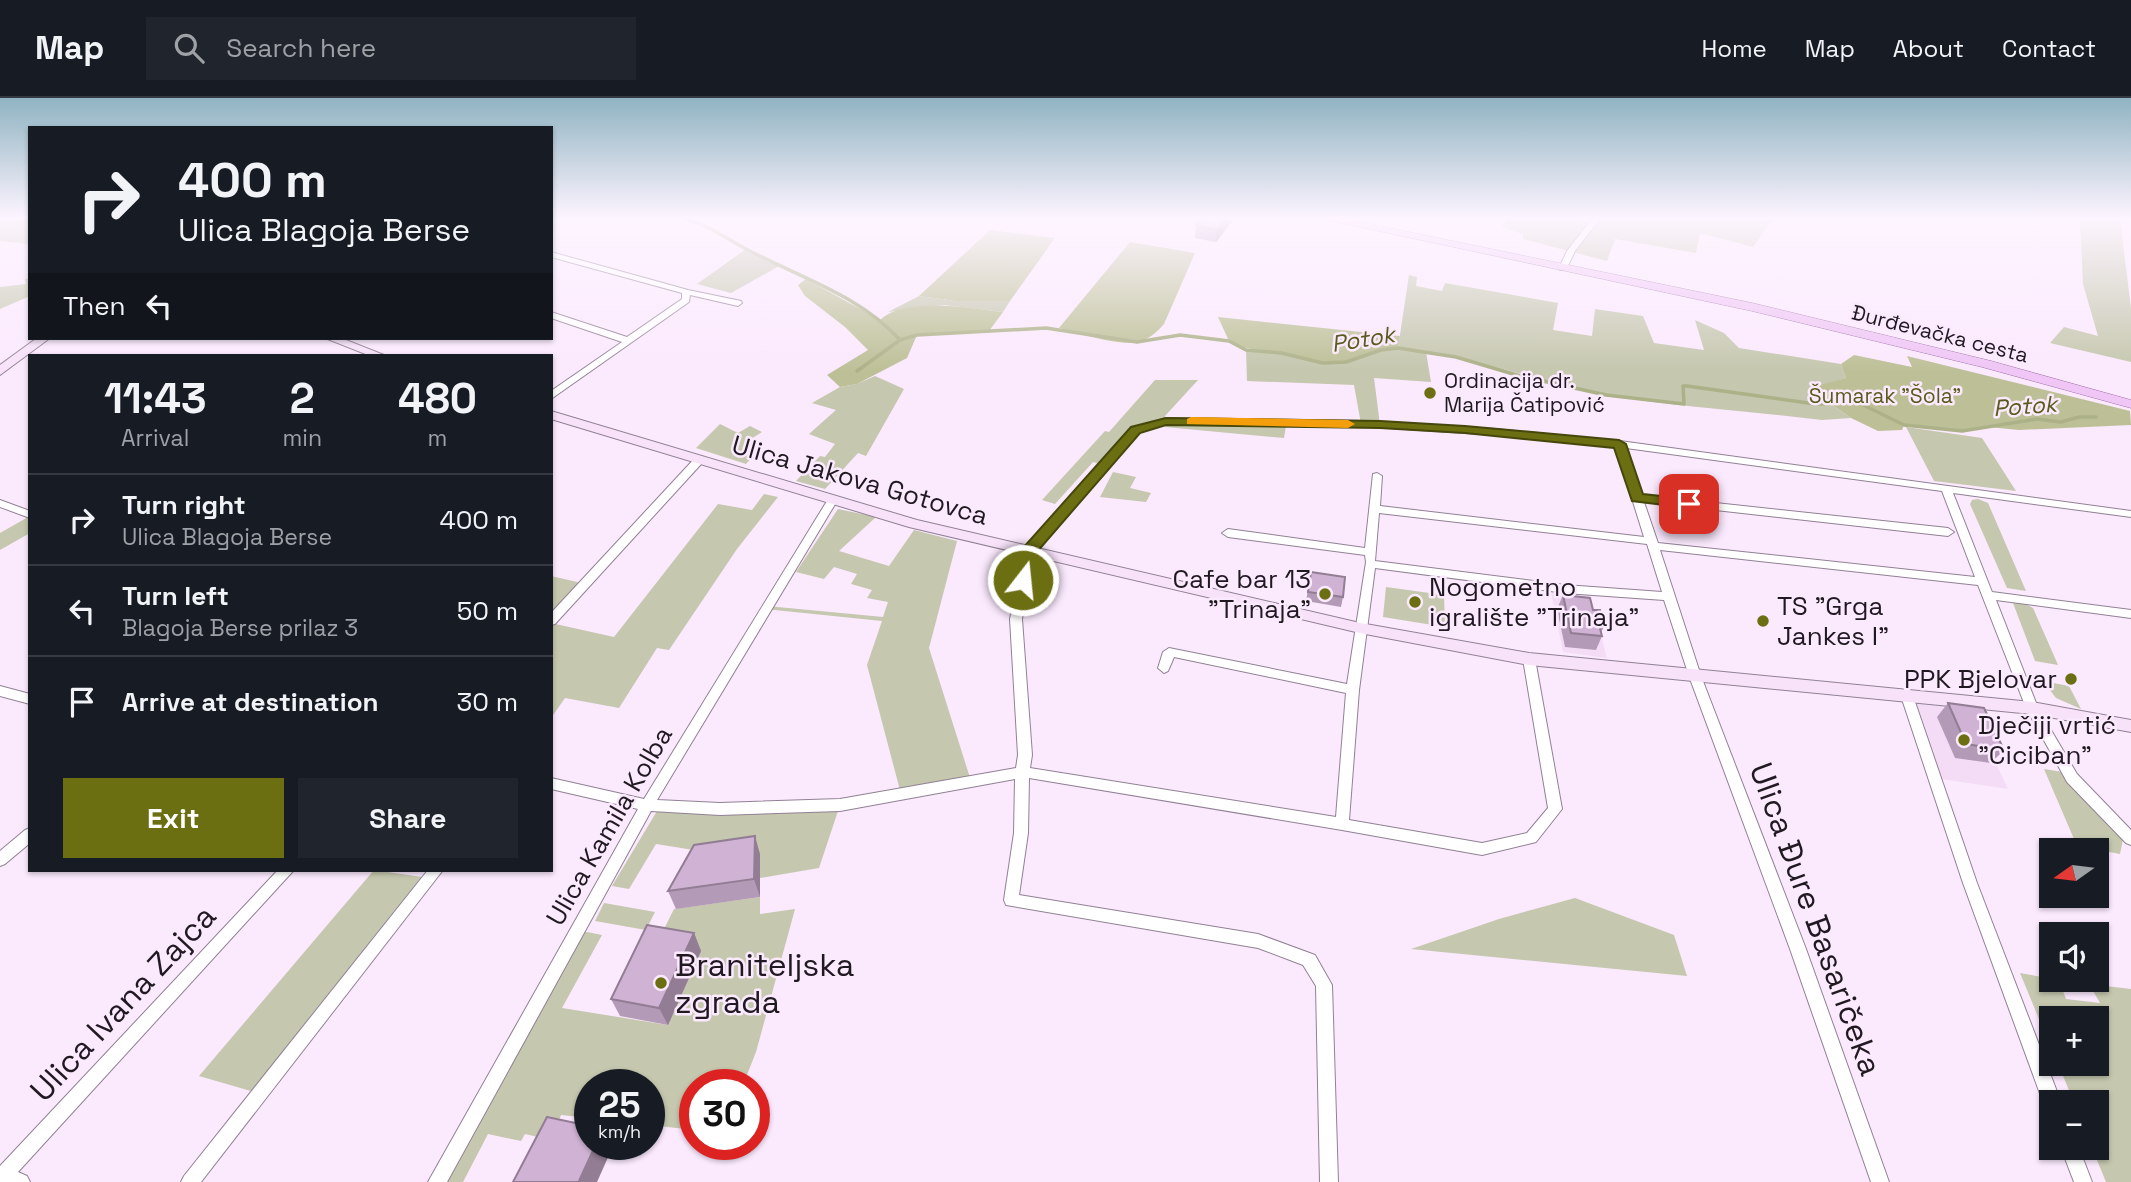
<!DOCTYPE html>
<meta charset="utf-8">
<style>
:root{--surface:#171b24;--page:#20242c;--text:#f1f3f6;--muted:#9ea1a6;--line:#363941;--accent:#6b6e11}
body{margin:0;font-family:"Space Grotesk",sans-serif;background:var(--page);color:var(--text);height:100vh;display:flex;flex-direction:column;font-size:26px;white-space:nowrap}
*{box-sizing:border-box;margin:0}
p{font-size:23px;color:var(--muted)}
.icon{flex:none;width:38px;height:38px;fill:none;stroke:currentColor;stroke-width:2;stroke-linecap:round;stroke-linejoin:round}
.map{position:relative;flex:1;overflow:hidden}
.drawer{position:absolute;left:28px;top:256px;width:525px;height:518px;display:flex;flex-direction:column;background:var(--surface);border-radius:0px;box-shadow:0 2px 5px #0004}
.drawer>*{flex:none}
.banner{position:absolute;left:28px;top:28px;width:525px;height:214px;border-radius:0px;box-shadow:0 2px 5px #0004;background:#171b24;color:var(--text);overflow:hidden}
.needle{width:46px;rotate:256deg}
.buttons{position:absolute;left:2039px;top:740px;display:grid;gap:14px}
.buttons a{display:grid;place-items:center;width:70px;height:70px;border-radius:0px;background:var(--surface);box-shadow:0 2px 5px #0004;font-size:35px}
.speed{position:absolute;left:574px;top:971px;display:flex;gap:14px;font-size:35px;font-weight:700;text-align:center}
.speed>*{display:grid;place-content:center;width:91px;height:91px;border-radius:50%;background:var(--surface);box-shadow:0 2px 5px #0004;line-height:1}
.speed small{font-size:18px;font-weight:400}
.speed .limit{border:10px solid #d22;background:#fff;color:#111}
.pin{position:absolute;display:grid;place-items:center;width:60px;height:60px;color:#fff;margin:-30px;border-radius:14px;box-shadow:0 4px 10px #0006}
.me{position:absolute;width:77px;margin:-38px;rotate:16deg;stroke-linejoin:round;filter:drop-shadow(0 0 5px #0008)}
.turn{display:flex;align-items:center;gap:24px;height:147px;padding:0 35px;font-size:32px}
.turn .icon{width:91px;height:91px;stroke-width:2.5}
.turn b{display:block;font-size:49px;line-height:60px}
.then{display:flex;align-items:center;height:66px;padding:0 35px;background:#0003;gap:14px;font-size:26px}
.eta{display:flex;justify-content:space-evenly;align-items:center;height:119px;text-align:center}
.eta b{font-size:42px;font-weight:700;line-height:49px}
.button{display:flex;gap:14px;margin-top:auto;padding:14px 35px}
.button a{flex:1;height:80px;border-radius:0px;background:var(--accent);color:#fff;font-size:28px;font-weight:700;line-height:80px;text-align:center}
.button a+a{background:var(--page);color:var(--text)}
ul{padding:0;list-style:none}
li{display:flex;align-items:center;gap:21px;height:91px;padding:0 35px;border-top:2px solid var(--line)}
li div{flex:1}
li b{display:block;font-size:26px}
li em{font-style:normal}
header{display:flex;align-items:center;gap:42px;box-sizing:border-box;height:98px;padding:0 35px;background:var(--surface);border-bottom:2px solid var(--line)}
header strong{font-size:33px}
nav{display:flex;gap:38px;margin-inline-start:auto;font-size:24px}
.search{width:490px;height:63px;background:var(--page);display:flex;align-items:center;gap:18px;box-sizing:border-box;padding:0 24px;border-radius:0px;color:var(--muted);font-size:26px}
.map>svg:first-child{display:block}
.built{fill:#f4dcf7}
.green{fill:#c5c7ae}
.forest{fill:#bdc097}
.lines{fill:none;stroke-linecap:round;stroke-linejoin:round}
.stream{stroke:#adb188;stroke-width:3.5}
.street-casing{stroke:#918194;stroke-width:2}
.secondary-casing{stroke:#918194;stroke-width:2}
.primary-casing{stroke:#9f71a6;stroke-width:1}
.street{fill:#fff;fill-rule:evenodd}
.secondary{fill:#f7e2fa;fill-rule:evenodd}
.primary{fill:#efc6f5;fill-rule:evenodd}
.wall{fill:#b39ab6}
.shaded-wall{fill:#927d94}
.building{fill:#d0b3d4;stroke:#927d94;stroke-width:2}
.route{fill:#6b6e11;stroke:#46480b;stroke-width:2}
.slow{fill:#f59e0b}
.poi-dot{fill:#6b6e11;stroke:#fbe9fe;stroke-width:2.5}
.labels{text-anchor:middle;stroke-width:5;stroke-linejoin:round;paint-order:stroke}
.far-street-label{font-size:21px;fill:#201921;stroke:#fbe9fe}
.far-poi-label{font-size:21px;fill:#201921;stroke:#fbe9fe;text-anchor:start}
.far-park-label{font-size:21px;fill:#585b1a;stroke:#fbe9fe}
.far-water-label{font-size:23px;font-style:italic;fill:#595c1b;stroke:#fbe9fe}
.street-label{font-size:26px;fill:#201921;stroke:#fbe9fe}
.poi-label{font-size:26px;fill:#201921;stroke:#fbe9fe;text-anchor:start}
.near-street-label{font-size:32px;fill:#201921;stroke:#fbe9fe}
.near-poi-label{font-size:32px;fill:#201921;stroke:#fbe9fe;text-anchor:start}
</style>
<header>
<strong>Map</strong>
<div class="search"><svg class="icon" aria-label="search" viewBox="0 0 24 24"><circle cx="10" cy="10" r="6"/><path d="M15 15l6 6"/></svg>Search here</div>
<nav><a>Home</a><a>Map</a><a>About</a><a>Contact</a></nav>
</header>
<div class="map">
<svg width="2131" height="1084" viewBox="0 0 2131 1084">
<rect width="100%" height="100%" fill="#fbe9fe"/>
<g class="built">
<path d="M1550,489L1589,492L1607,560L1563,554Z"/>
<path d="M1909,604L1970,610L2008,691L1935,680Z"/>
</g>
<g class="green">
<path d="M0,121H30V146L0,143Z"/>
<path d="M1507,121H1575L1592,126L1596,121H1773L1753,149L1700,135L1696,155L1615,141L1607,163L1523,141V136L1502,129Z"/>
<path d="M2080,121H2120L2131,210V264L2050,245L2064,229L2098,238L2083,186Z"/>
<path d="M746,151L781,167L731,195L697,186Z"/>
<path d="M1409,177L1417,179L1416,188L1442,193L1445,185L1558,205L1553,232L1592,238L1595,211L1643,218L1654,245L1704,252L1695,222L1724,235L1739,250L1841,266L1846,280L1809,291L1851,320L1822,322C1751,313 1673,309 1603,296C1544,285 1486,263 1426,254L1431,284L1374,280L1380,327L1361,326L1354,287L1247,283L1246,252L1281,255L1322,265L1346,264L1381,252L1398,250Z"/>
<path d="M30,180V198L0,211V189L26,186L25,181Z"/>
<path d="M919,198L956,203H1010L1003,214L944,207L888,214Z"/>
<path d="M875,278L904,291L866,358L858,355L825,391L796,383L820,358L825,359L835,346L809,336L836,312L812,305L840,289L857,286Z"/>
<path d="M1155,282H1198L1165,318L1166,323L1135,332L1105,367L1093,364L1055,406L1042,402L1105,333L1109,334Z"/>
<path d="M720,326L738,335L750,328L762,334L746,344L760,350L746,366L696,350Z"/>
<path d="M1165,326L1286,328L1284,340L1165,329Z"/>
<path d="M1906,329L1982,340L2016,393L1934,383Z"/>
<path d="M1113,374L1136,379L1130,390L1151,395L1146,404L1100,399Z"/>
<path d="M764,396L778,399L737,451L669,552L657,550L619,610L565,600L551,620V525L614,539L718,406L752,412Z"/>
<path d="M1978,401L1988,405L2026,493L2007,490L1970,406L1972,402Z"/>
<path d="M838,411L876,419L839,453L889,468L914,432L957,443L929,550L971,683L901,696L867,567L882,523L765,511L767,508L883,519L888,504L867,500L872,492L851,486L857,476L834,469L824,481L796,474Z"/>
<path d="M30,418V435L0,452V435Z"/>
<path d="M551,478L586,486L551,523Z"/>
<path d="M1386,489L1444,497L1445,529L1383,519Z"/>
<path d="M2013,505H2024L2033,510L2058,567L2035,563Z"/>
<path d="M2043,583L2069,588L2081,611L2056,600Z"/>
<path d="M2044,671L2069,675L2124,736L2120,756L2077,748Z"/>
<path d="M840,707L819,770L760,780L700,753L656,746L629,791L612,788L660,708L720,711L719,718Z"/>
<path d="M374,772L429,780L258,995L199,978Z"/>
<path d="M760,799V816L795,811L756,954L743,987H695V1032L649,1027V987H590V1020L561,1017L551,1042L525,1036L521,1043L488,1036L463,1084H446L475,1033L577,832L602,837L562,910L668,927L659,841L674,811Z"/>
<path d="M1575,800L1674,837L1687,878L1411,851L1499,821Z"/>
<path d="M604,805L655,814L646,832L595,823Z"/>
<path d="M2020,875L2059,882L2066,901L2100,905L2089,886L2131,891V1084H2106L2092,1050H2096V1004H2074L2058,966H2096V920H2051V950Z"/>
</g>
<g class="forest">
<path d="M990,132L1055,140L1010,203H956L919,198Z"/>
<path d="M1130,144L1195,155L1164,226C1158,233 1150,240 1142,243C1122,250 1079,235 1059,230Z"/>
<path d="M806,181L880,222C905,198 970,210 1003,214L989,233L917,237L907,260L857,286L840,289L827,277L868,252L845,229L805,198L798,187Z"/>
<path d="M1218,219L1400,238L1398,250L1381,252L1346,264L1323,265L1307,260L1241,249L1229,243Z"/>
<path d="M1854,257L1912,269L1907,258L2130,313L2131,327L2019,332L1988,329L1962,333L1904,327L1902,332L1878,333L1851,320L1808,290L1846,280L1841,266Z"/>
</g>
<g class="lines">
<g class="stream">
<path d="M686,121C709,127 727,141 748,152C801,180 859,197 900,242L917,237L1046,230L1137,244L1180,237L1229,243L1246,252L1281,255L1323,265L1346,264L1381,252L1398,250L1456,259L1520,278L1606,297L1684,306L1683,288H1687L1815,306L1859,305L1904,327L1962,333L2037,321L2061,324L2079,319H2096"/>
<path d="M857,273L900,242"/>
</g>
<defs>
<g id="street">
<path d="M1592,121H1600L1575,153L1566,172H1560L1559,170L1567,153Z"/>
<path d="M551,154L688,192L741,203L742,205L738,208L690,197L689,204L551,301V293L622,244L551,220V214L627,239L682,201V195L551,159Z"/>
<path d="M1166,320L1373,323L1495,331L1620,343L2131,413V419L1953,395L1992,494L2131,512V520L1996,502L2038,610L2077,676L2131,732V747L2126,745L2067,684L2026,610L1978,487L1660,452L1701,578L1806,851L1889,1084H1871L1790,851L1689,578L1664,502L1565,495L1375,470L1359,592L1349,722L1482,745L1527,735L1548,710L1523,561L1529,557L1535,561L1562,711L1536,744L1482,757L1342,732L1029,680L1028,735L1019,797L1258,836L1315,857L1332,887L1338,1084H1320L1316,888L1303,867L1258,850L1006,807L1004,802L1014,735L1015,681L840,713L720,717L651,713L447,1084H428L638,711L551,691V680L644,701L827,403L832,400L837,403L657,702L720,705L840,701L1016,670L1018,657L1010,521L1023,454L1131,330ZM1166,326L1373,329L1495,337L1616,349L1644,439L1380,408L1382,378L1377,375L1373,376L1365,450L1228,431L1222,435L1228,439L1365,457L1366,464L1347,586L1169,550L1163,554L1158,570L1164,575L1168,573L1174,559L1346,595L1336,719L1030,670L1032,657L1022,521L1034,455L1139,334ZM1626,350L1942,393L1975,479L1658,445L1644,404L1948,438L1954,434L1948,430L1642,397ZM1379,415L1647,446L1662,494L1565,487L1375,463Z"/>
<path d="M699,359L704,362L703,364L555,526L551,527V515L695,360Z"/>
<path d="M0,402L30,413V420L0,409Z"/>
<path d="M0,588L30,596V606L0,598Z"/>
<path d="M1907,593L1912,595L1913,598L1977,785L2061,1004H2051V1012L2046,1010L2043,1004L1963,785L1901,598L1902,595Z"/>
<path d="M30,730V745L5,766L0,768V753L25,732Z"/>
<path d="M278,772H294L18,1074L27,1078L30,1084H0V1068Z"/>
<path d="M428,772H443L201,1084H181L184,1078Z"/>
<path d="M2061,1050H2079L2092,1084H2074Z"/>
</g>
<g id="secondary">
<path d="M37,240H50L0,277V267Z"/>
<path d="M325,240H341L384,257H368Z"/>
<path d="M551,313L917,422L1360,525L1529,555L2032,604L2131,622V634L2032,616L1529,567L1360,535L909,429L551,321Z"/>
</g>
<path id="primary" d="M1323,121H1346L1752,205L1991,263L2131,302V310L1982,269L1752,213Z"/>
</defs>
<use href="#street" class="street-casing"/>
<use href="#secondary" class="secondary-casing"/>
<use href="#primary" class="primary-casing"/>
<use href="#street" class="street"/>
<use href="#secondary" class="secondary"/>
<use href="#primary" class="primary"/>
</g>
<g class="wall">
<path d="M1201,121H1234L1216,144L1195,140L1196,127Z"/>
<path d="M1311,474L1343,499L1341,509L1306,503Z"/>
<path d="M1563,497L1593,512L1604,528L1601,535L1602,538L1596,552L1565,549L1557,511Z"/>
<path d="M1948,605L2004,652L1991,665L1955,660L1937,619Z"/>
<path d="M760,756V799L676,811L668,793Z"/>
<path d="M694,835L701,853L668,927L620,918L611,901Z"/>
</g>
<g class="shaded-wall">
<path d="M1225,121H1234L1216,144L1217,132Z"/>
<path d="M755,738L760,756V799L754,781Z"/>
<path d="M694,835L701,853L668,927L659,910Z"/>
<path d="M596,1046H614L597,1084H579Z"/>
</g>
<g class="building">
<path d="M1201,121H1225L1217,132L1196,127Z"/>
<path d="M1311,474L1345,479L1343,499L1308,494Z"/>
<path d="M1563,497L1590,500L1593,512H1600L1604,528L1599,527L1602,538L1571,535Z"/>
<path d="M1948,605L1984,610L2004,652L1966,646Z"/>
<path d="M755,738L754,781L668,793L694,747Z"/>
<path d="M647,827L694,835L659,910L611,901Z"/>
<path d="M547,1019L590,1028V1046H596L579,1083L581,1084H513Z"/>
</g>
<linearGradient id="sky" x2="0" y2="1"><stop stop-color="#90b3c2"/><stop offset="0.44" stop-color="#fdf5ff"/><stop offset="1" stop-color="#fdf5ff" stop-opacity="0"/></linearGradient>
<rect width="2131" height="273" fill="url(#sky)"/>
<path class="route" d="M1166,320L1380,323L1465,328L1619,342L1626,346L1643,396L1689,401L1696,406L1689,410L1632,403L1614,350L1465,335L1380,330L1166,327L1140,335L1036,455L1029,486H1018L1016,482L1023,450L1131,329Z"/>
<path class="slow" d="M1191,319L1348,322L1355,326L1348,330L1187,326V321Z"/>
<g class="poi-dot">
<circle cx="1430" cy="295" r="7"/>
<circle cx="1325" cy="496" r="7"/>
<circle cx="1415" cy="504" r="7"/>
<circle cx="1763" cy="523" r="7"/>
<circle cx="2071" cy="581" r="7"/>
<circle cx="1964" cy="642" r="7"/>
<circle cx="661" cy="885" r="7"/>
</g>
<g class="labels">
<g class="far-street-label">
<text transform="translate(1940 236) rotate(14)" y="7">Đurđevačka cesta</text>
</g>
<g class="far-poi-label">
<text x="1444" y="290">Ordinacija dr.<tspan x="1444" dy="24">Marija Čatipović</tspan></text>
</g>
<g class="far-park-label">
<text x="1885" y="305">Šumarak "Šola"</text>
</g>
<g class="far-water-label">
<text transform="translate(1363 241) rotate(-9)" y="8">Potok</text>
<text transform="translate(2025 308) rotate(-4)" y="8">Potok</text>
</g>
<g class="street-label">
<text transform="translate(860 382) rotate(16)" y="9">Ulica Jakova Gotovca</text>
<text transform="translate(609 728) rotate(-60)" y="9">Ulica Kamila Kolba</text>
</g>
<g class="poi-label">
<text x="1311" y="490" text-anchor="end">Cafe bar 13<tspan x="1311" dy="30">"Trinaja"</tspan></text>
<text x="1429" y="498">Nogometno<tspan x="1429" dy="30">igralište "Trinaja"</tspan></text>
<text x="1777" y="517">TS "Grga<tspan x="1777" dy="30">Jankes I"</tspan></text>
<text x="2057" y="590" text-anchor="end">PPK Bjelovar</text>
<text x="1978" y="636">Dječiji vrtić<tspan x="1978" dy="30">"Ciciban"</tspan></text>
</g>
<g class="near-street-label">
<text transform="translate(1816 821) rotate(70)" y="11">Ulica Đure Basaričeka</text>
<text transform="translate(123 905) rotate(-47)" y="11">Ulica Ivana Zajca</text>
</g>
<g class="near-poi-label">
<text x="675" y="878">Braniteljska<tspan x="675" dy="37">zgrada</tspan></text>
</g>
</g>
</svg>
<div class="buttons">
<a><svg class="needle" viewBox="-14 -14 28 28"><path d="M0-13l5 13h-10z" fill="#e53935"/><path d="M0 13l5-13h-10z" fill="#9ea1a6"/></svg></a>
<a><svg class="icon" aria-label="sound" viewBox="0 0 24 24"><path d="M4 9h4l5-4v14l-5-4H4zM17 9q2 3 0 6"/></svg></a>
<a>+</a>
<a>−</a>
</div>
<div class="speed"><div>25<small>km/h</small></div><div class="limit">30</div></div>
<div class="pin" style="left:1689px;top:406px;background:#d93025"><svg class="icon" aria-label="arrive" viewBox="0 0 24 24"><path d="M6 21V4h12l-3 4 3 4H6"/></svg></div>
<svg class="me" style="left:1023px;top:482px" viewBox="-20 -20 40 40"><circle r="17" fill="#6b6e11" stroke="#fff" stroke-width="3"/><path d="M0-11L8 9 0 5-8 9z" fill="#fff"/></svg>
<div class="banner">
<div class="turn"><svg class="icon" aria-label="right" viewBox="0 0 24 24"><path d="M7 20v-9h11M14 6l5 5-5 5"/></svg><div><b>400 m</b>Ulica Blagoja Berse</div></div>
<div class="then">Then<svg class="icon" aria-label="left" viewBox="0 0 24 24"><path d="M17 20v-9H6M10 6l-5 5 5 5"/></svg></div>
</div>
<section class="drawer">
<div class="eta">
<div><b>11:43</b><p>Arrival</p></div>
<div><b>2</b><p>min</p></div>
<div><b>480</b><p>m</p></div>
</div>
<ul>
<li><svg class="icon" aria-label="right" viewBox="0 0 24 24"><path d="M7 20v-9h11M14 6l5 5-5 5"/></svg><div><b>Turn right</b><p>Ulica Blagoja Berse</p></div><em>400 m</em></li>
<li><svg class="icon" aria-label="left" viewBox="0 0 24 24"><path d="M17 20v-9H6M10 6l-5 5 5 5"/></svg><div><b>Turn left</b><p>Blagoja Berse prilaz 3</p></div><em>50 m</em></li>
<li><svg class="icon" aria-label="arrive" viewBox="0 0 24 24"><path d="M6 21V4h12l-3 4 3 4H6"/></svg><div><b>Arrive at destination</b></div><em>30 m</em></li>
</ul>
<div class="button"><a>Exit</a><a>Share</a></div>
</section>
</div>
